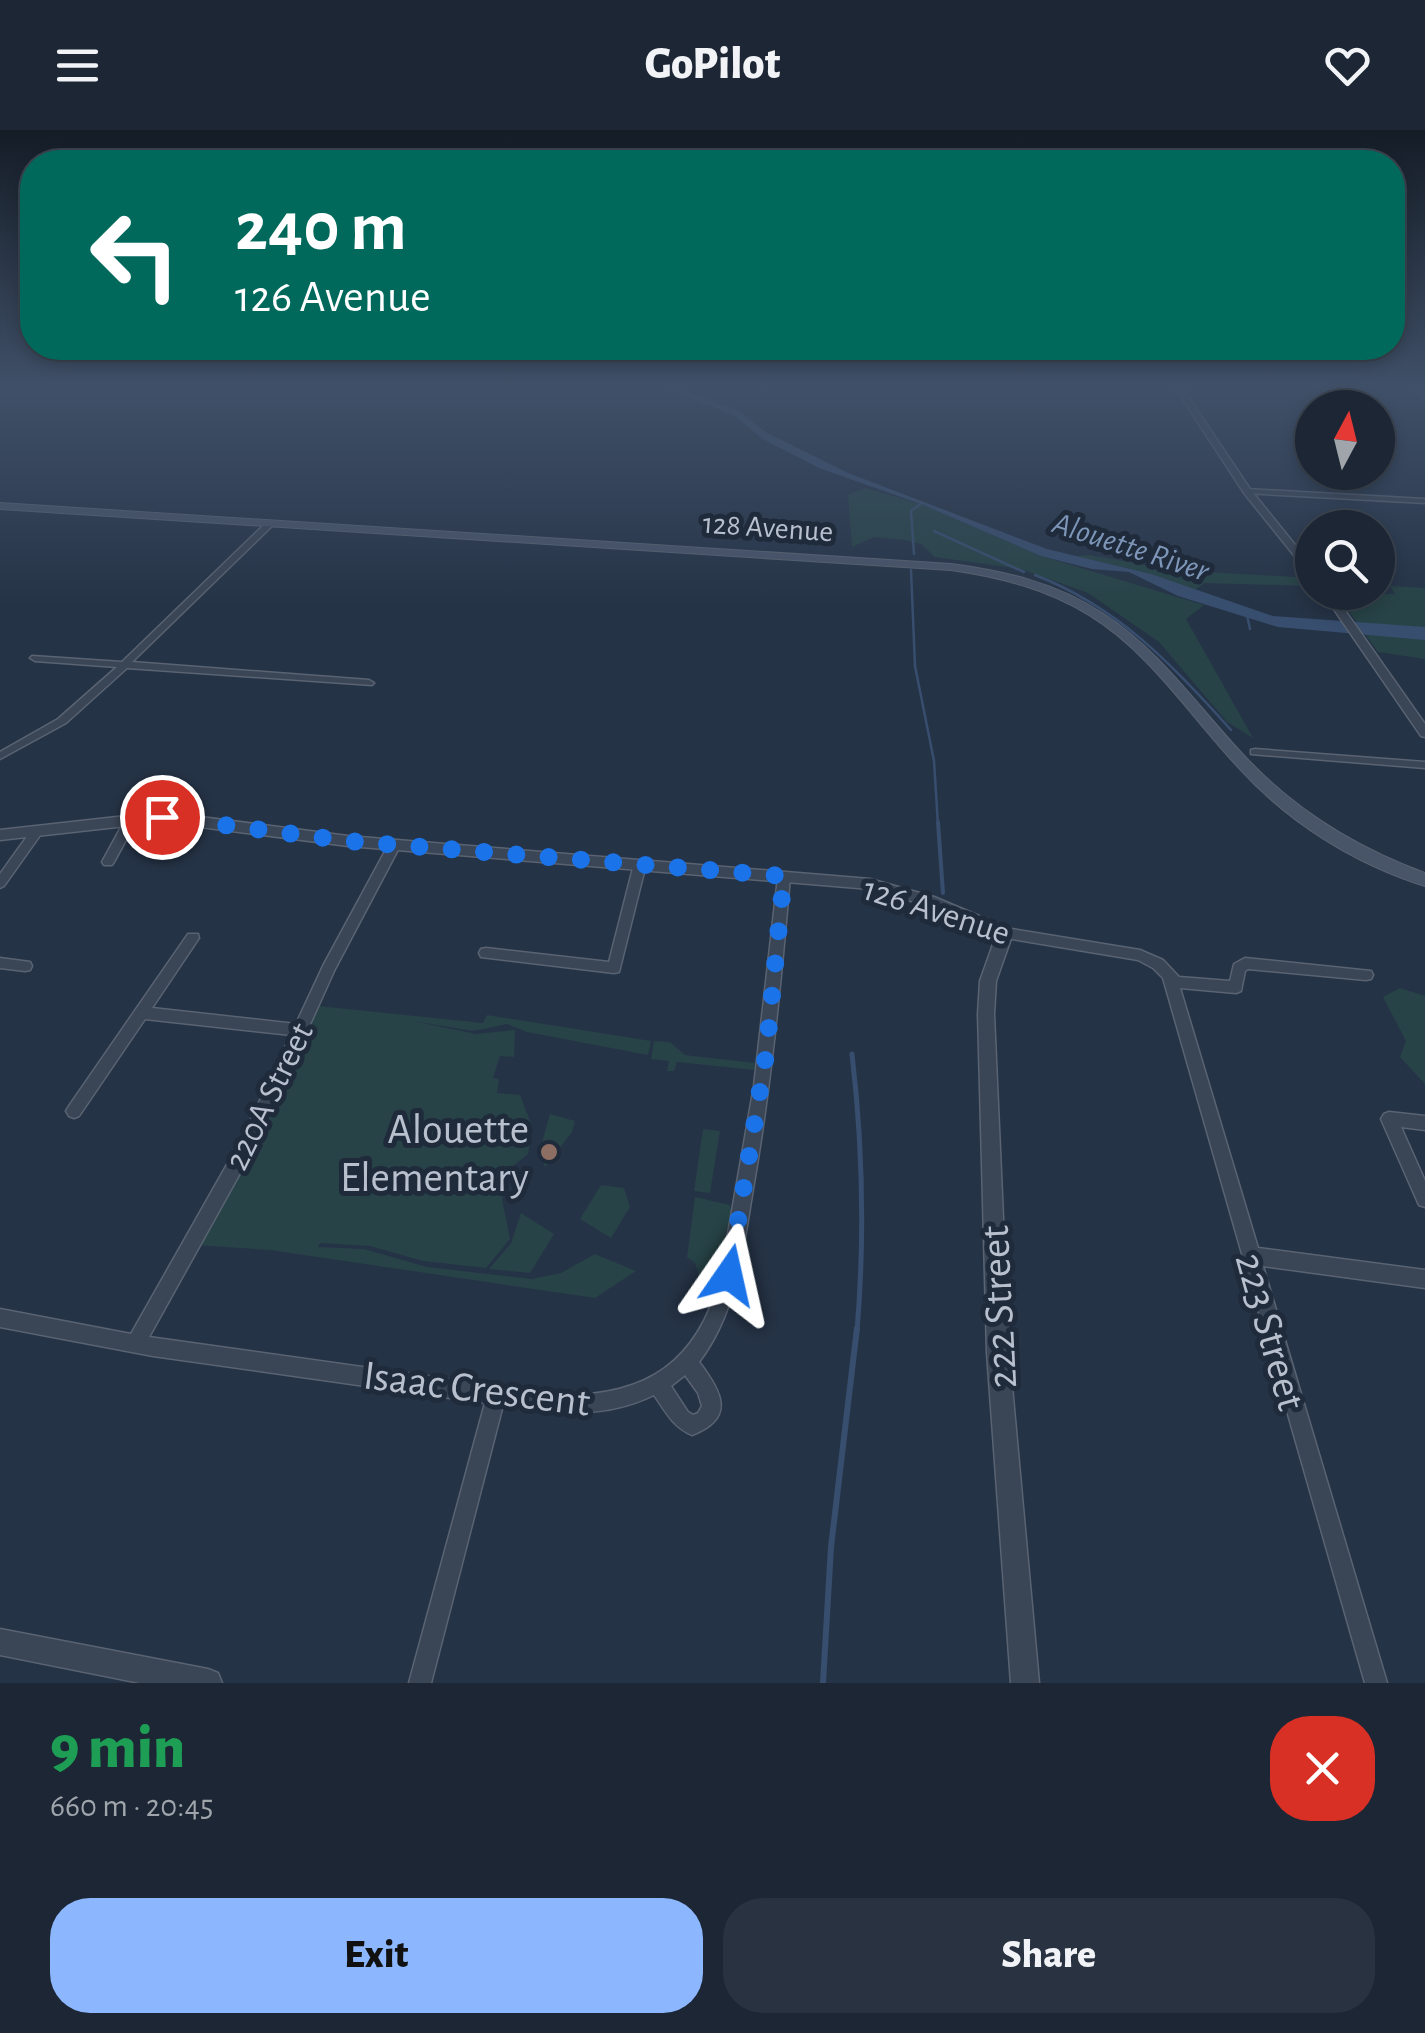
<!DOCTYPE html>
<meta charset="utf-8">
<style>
:root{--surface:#1c2634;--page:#293240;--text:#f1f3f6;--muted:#a0a5ac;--line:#3a434f;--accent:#8cb7ff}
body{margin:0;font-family:"Alegreya Sans",sans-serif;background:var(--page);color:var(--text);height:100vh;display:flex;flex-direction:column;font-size:38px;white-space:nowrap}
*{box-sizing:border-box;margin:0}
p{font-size:32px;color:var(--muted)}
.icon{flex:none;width:55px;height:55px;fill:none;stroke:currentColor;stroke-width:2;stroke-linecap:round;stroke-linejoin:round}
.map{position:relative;height:1553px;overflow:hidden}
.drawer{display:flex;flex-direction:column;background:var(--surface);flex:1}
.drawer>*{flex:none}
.top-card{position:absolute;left:20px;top:20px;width:1385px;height:210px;border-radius:40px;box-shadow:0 5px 15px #0003,0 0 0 2px var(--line);background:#00695c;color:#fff;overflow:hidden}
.needle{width:65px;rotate:7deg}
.fabs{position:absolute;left:1295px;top:260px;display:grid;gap:20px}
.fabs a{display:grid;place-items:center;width:100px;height:100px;border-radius:50%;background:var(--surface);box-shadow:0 5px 15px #0003,0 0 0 2px var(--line);font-size:50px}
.pin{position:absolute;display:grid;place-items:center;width:85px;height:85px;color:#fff;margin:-42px;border:5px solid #fff;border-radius:50%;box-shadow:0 2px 10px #0007}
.me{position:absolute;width:110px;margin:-55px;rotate:11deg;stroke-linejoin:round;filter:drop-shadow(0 0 8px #0008)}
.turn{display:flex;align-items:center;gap:35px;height:210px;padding:0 50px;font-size:45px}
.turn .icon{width:130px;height:130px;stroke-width:2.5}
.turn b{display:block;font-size:70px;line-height:85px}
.round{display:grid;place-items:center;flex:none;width:105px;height:105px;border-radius:40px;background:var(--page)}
.headline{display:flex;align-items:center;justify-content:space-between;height:170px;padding:0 50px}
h1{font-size:60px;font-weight:800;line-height:75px;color:#1e9e55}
.button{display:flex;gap:20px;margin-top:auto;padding:20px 50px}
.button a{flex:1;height:115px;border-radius:40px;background:var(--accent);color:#111;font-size:40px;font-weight:800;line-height:115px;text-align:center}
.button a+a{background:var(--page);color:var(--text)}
header{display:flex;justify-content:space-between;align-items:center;height:130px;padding:0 50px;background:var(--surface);font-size:45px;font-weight:800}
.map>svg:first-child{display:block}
.green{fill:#274347}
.water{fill:#384e6e}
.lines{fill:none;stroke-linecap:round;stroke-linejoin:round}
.stream-far3{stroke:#384e6e;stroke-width:2.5}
.stream-far2{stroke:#384e6e;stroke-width:4}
.stream-far1{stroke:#384e6e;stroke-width:5}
.stream{stroke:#384e6e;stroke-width:6}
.minor-casing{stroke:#596372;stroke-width:3}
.tertiary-casing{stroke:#596372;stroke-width:3}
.secondary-casing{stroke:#596372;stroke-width:2}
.minor{fill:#3a4555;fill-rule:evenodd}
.tertiary{fill:#3a4555;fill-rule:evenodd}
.secondary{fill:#485468;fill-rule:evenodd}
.route{stroke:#1a73e8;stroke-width:18;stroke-dasharray:0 32.4}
.education-dot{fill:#8d6e63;stroke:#1f2a3b;stroke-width:4}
.labels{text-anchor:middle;stroke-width:10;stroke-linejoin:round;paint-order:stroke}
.far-street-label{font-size:30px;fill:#b8c0ce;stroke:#1f2a3b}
.far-water-label{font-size:32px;font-style:italic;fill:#7d96b8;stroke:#1f2a3b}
.street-label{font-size:35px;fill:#b8c0ce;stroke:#1f2a3b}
.near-poi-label{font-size:42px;fill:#b8c0ce;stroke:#1f2a3b;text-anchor:end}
.near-street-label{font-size:42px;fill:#b8c0ce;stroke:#1f2a3b}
</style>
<header><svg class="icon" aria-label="menu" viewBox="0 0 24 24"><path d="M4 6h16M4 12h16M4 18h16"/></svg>GoPilot<svg class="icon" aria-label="heart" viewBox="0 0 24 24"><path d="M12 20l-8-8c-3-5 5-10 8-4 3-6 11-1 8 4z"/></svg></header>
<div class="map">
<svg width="1425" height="1553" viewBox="0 0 1425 1553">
<rect width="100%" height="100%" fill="#253346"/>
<g class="green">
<path d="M865,358L921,374L1041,426L1204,475L1186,489L1253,608L1227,592L1159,512L1088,463L1021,439L935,427L921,414L904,410L874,407L852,417L848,365Z"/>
<path d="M1090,425L1174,440L1312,448V456L1205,453L1193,461L1151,444L1074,426Z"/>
<path d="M1390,456L1425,458V529L1378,522L1336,463L1395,464Z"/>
<path d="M1400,858L1425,866V954L1400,927L1406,911L1383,867Z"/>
<path d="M318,876L483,893L487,885L651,911L648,925L527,902L507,894L473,901L413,891L476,904L515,900L514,927L500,926L493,948L499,949L497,963L520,965L532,996L528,1024L513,1036L502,1069L510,1109L486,1138L423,1131L370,1116L320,1113L318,1117L364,1119L427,1137L532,1149L561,1143L595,1124L636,1141L595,1168L270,1120L196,1115L269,984Z"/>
<path d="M654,911L670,912L685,925L755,933L754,940L677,932L674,941H667L669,931L651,929Z"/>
<path d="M550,984L575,991L572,1002L545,1037L539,1023Z"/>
<path d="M703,999L720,1001L710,1063L694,1061Z"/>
<path d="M601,1055L624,1058L630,1077L611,1108L580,1089Z"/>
<path d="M695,1067L730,1075L731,1081L714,1159H704L695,1133L687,1127Z"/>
<path d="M521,1083L554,1104L530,1143L489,1139L511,1113Z"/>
</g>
<path class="water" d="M665,259H678L737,280L767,303L848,343L1047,419L1151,444L1273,486L1425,497V510L1278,497L1178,466L1129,442L1092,439L1041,426L921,374L819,338L763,309L734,285Z"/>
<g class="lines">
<g class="stream-far3">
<path d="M934,401L1024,442"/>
<path d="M914,424L911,381L922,373"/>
<path d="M911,440L915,536L934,631L938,695"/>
<path d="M1035,445C1118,477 1173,535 1231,600"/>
<path d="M1247,485L1250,499"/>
</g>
<path class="stream-far2" d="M938,692L943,763"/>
<path class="stream-far1" d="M852,924C863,1018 865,1106 857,1201"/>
<path class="stream" d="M823,1553L831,1417L857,1198"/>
<defs>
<g id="minor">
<path d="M1413,259H1420L1425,264V269Z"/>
<path d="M1247,359L1425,369V373L1244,363V359Z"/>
<path d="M267,392L274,394L132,532L369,550L374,553L372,555L127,538L66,593L0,629V622L58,589L117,537L35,531L30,528L32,526L122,532Z"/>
<path d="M1255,619L1425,632V638L1251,624V620Z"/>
<path d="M132,684L138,688L114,732L112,735H104L102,732L126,688Z"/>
<path d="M37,697L41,698L43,701L41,704L4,756L0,758V744L33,698Z"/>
<path d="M395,710L401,714L335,839L254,1018L149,1207L562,1265C647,1266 697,1232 720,1149L754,956L778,747L784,743L790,747C781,851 771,956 753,1059C743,1119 737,1182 699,1232C722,1262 736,1288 692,1305C672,1296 666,1282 654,1265C602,1290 558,1283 503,1275L431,1553H409L485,1273L153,1226L0,1197V1179L131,1204L242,1008L291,905L145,889L79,986L74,988L69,986L66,981L69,976L188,804H198L199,808L152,878L296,894L324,834L389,714ZM685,1245L698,1263L702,1276L698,1283L693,1285L688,1282L671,1256Z"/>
<path d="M640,730L646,734L619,842L614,843L481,827L479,823L481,819L486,818L609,832L634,734Z"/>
<path d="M1005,798L1140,820L1163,830L1179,847L1230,851L1234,834L1245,828L1371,841L1373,845L1371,849L1366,850L1248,839L1245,841L1241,861L1236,863L1180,858L1258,1118L1425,1140V1158L1263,1136L1387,1553H1365L1163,848L1153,838L1138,830L1000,807L999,803L1000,799Z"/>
<path d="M0,828L30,832L32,836L30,840L25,841L0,838Z"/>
<path d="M1389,982L1425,986V1000L1401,997L1425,1051V1077L1419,1075L1381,989L1384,984Z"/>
</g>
<g id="tertiary">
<path d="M1176,259H1183L1250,359L1312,436V445L1309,444L1244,363Z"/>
<path d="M1322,462H1332L1425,594V607L1421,606Z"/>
<path d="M162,682L348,706L870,749L934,767L1010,799L1013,803L996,851L994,884L1009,1223L1039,1553H1011L987,1223L978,884L980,851L996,806L925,775L870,759L348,716L162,692L0,710V700Z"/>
<path d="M0,1499L208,1539L218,1543L222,1553H140L0,1525Z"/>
</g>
<path id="secondary" d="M0,373L951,434C1004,441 1057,453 1102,483C1163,522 1202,583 1252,634C1301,684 1360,719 1425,743V756C1355,734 1289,693 1239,638C1190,586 1151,523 1089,485C1047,459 1000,447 951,440L0,379Z"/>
</defs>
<use href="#minor" class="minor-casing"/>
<use href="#tertiary" class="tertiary-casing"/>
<use href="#secondary" class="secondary-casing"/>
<use href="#minor" class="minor"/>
<use href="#tertiary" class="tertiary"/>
<use href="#secondary" class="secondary"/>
</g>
<linearGradient id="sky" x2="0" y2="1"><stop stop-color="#141c26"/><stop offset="0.54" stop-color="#405068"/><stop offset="1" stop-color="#405068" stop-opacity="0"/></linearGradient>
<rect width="1425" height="477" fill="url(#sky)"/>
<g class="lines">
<path class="route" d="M162,687L348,711L784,746L766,925L729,1145"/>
</g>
<circle class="education-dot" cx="549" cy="1022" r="10"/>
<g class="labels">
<g class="far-street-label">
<text transform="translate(768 397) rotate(4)" y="10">128 Avenue</text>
</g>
<g class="far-water-label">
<text transform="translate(1131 416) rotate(18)" y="11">Alouette River</text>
</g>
<g class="street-label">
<text transform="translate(937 780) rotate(18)" y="12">126 Avenue</text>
<text transform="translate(268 966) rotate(-64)" y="12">220A Street</text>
</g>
<g class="near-poi-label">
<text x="529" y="1013">Alouette<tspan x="529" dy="48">Elementary</tspan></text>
</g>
<g class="near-street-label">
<text transform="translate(997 1177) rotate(-93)" y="15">222 Street</text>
<text transform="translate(1272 1201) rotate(74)" y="15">223 Street</text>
<text transform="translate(477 1257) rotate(7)" y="15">Isaac Crescent</text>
</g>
</g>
</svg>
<div class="fabs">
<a><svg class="needle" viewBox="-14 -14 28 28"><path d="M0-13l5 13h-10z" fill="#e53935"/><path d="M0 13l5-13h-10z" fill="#a0a5ac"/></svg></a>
<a><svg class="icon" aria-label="search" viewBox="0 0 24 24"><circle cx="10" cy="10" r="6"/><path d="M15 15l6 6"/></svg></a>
</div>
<div class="pin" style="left:162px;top:687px;background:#d93025"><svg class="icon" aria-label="arrive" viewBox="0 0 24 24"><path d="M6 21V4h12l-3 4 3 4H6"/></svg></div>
<svg class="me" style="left:729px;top:1145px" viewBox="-20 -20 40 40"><path d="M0-17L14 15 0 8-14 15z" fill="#1a73e8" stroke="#fff" stroke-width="4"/></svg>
<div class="top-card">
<div class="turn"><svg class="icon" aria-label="left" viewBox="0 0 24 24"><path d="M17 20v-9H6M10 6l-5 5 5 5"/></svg><div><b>240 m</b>126 Avenue</div></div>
</div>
</div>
<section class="drawer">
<div class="headline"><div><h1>9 min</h1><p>660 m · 20:45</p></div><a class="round" style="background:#d93025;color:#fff"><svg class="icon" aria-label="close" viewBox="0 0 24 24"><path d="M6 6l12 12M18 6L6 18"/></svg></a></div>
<div class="button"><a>Exit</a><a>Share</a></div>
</section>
